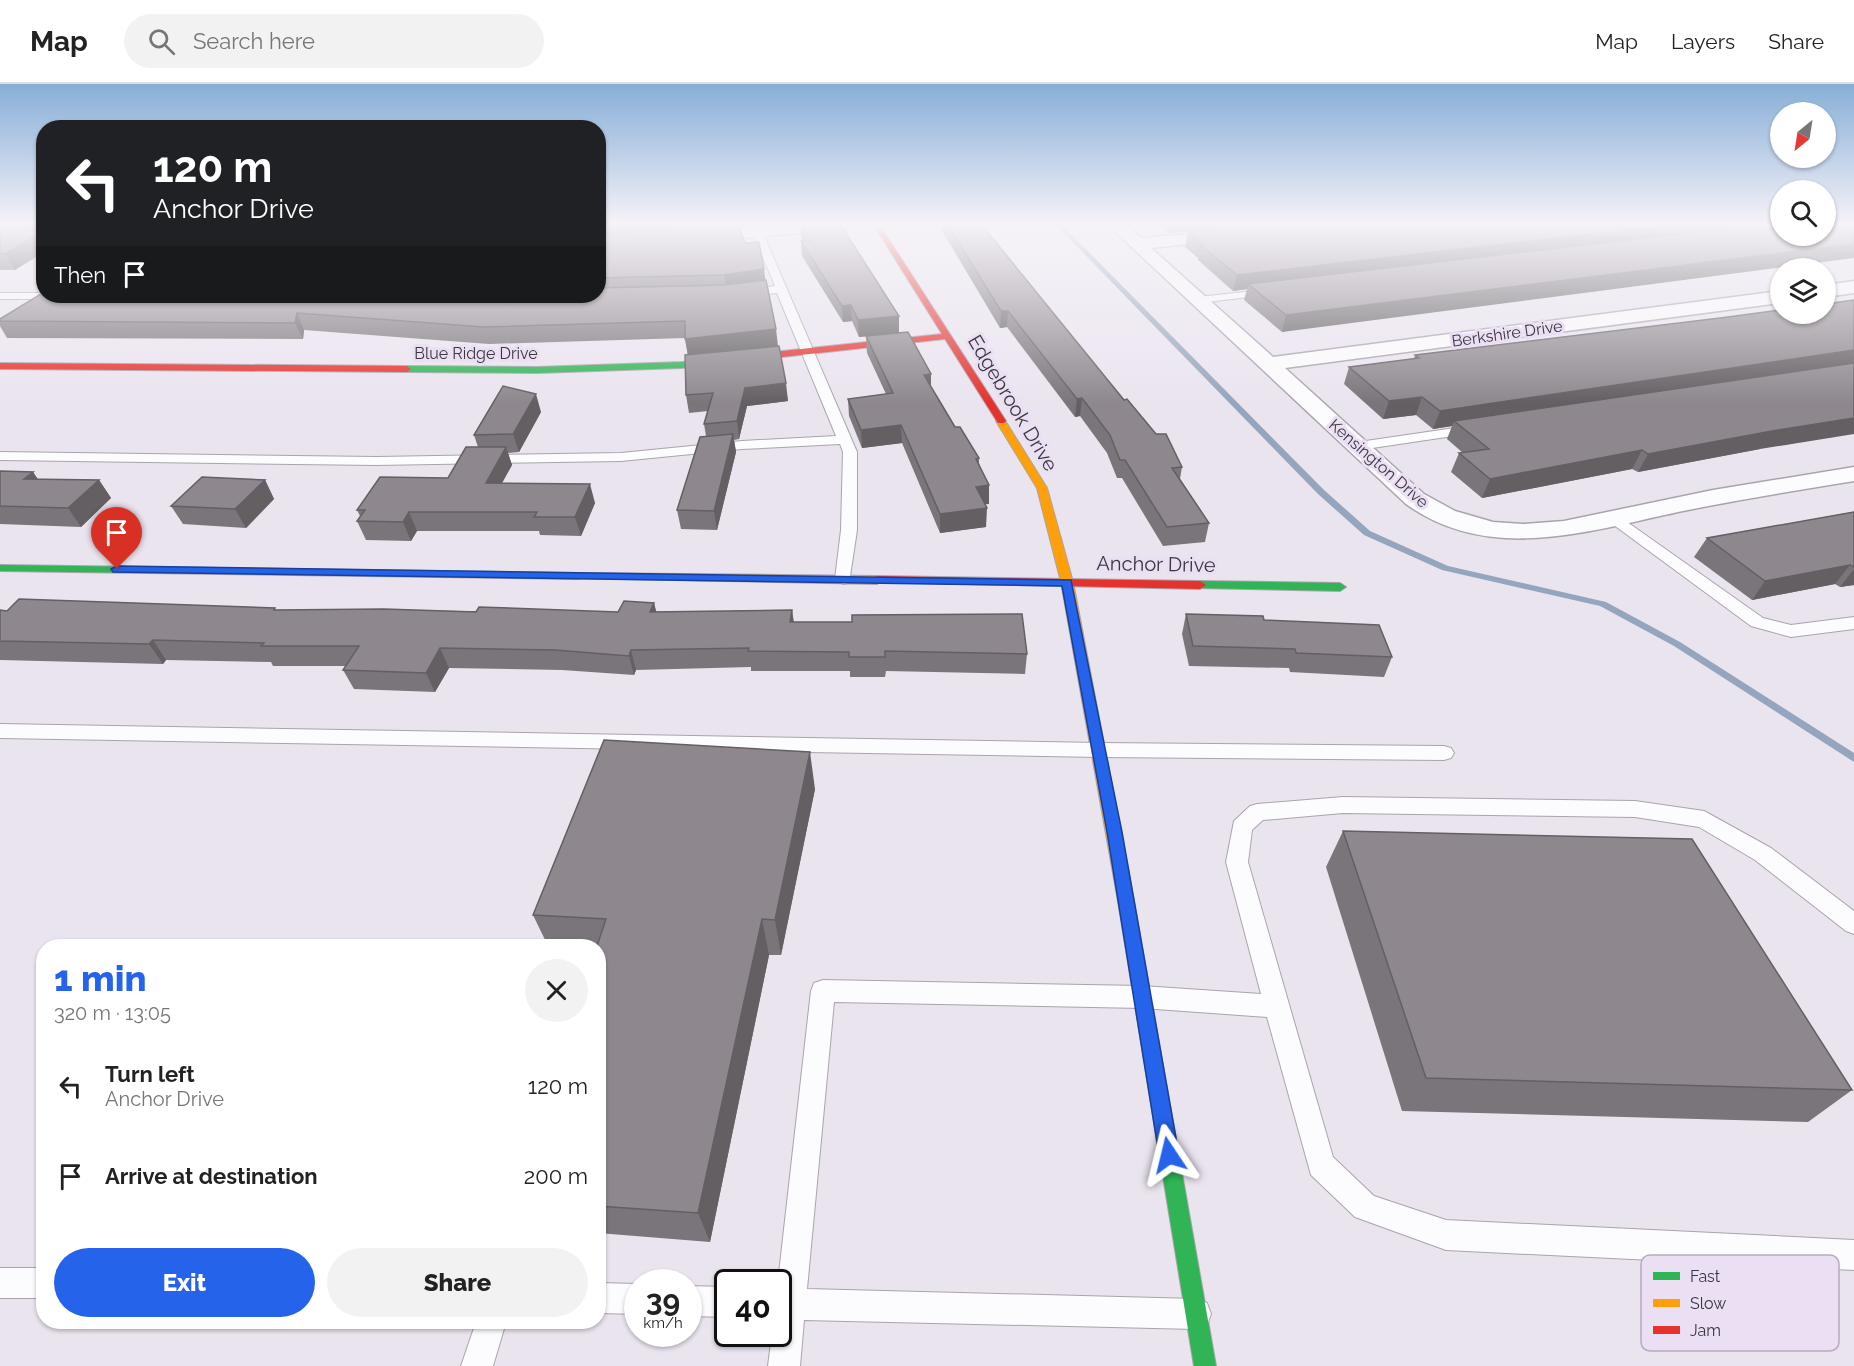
<!DOCTYPE html>
<meta charset="utf-8">
<style>
:root{--surface:#fff;--page:#f2f2f2;--text:#222;--muted:#767676;--line:#e0e0e0;--accent:#2563eb}
body{margin:0;font-family:Raleway,sans-serif;background:var(--page);color:var(--text);height:100vh;display:flex;flex-direction:column;font-size:22px;white-space:nowrap}
*{box-sizing:border-box;margin:0}
p{font-size:20px;color:var(--muted)}
.icon{flex:none;width:33px;height:33px;fill:none;stroke:currentColor;stroke-width:2;stroke-linecap:round;stroke-linejoin:round}
.map{position:relative;flex:1;overflow:hidden}
.drawer{position:absolute;left:36px;top:855px;width:570px;height:390px;display:flex;flex-direction:column;background:var(--surface);border-radius:24px;box-shadow:0 2px 4px #0004}
.drawer>*{flex:none}
.banner{position:absolute;left:36px;top:36px;width:570px;height:183px;border-radius:24px;box-shadow:0 2px 4px #0004;background:#202124;color:#fff;overflow:hidden}
.needle{width:39px;rotate:210deg}
.fabs{position:absolute;left:1770px;top:18px;display:grid;gap:12px}
.fabs a{display:grid;place-items:center;width:66px;height:66px;border-radius:50%;background:var(--surface);box-shadow:0 2px 4px #0004;font-size:30px}
.speed{position:absolute;left:624px;top:1185px;display:flex;gap:12px;font-size:30px;font-weight:700;text-align:center}
.speed>*{display:grid;place-content:center;width:78px;height:78px;border-radius:50%;background:var(--surface);box-shadow:0 2px 4px #0004;line-height:1}
.speed small{font-size:15px;font-weight:400}
.speed .limit{border:3px solid #111;border-radius:9px;background:#fff;color:#111}
.pin{position:absolute;display:grid;place-items:center;width:51px;height:51px;color:#fff;margin:-62px -26px;border-radius:50% 50% 50% 0;rotate:-45deg;box-shadow:0 0 6px #0007}
.pin .icon{rotate:45deg}
.me{position:absolute;width:66px;margin:-33px;rotate:350deg;stroke-linejoin:round;filter:drop-shadow(0 0 4px #0008)}
.turn{display:flex;align-items:center;gap:21px;height:126px;padding:0 18px;font-size:27px}
.turn .icon{width:78px;height:78px;stroke-width:2.5}
.turn b{display:block;font-size:42px;line-height:51px}
.then{display:flex;align-items:center;height:57px;padding:0 18px;background:#0003;gap:12px;font-size:22px}
.round{display:grid;place-items:center;flex:none;width:63px;height:63px;border-radius:32px;background:var(--page)}
.summary{display:flex;align-items:center;justify-content:space-between;height:102px;padding:0 18px}
h1{font-size:36px;font-weight:800;line-height:45px;color:var(--accent)}
.primary-button{display:flex;gap:12px;margin-top:auto;padding:12px 18px}
.primary-button a{flex:1;height:69px;border-radius:36px;background:var(--accent);color:#fff;font-size:24px;font-weight:800;line-height:69px;text-align:center}
.primary-button a+a{background:var(--page);color:var(--text)}
ul{padding:0;list-style:none}
li{display:flex;align-items:center;gap:18px;height:90px;padding:0 18px}
li div{flex:1}
li b{display:block;font-size:22px}
li em{font-style:normal}
header{display:flex;align-items:center;gap:36px;box-sizing:border-box;height:84px;padding:0 30px;background:var(--surface);border-bottom:2px solid var(--line)}
header strong{font-size:28px}
nav{display:flex;gap:33px;margin-inline-start:auto;font-size:21px}
.search{width:420px;height:54px;background:var(--page);display:flex;align-items:center;gap:15px;box-sizing:border-box;padding:0 21px;border-radius:33px;color:var(--muted);font-size:22px}
.map>svg:first-child{display:block}
.lines{fill:none;stroke-linecap:round;stroke-linejoin:round}
.stream{fill:#95a5bd;fill-rule:evenodd}
.lane-casing{stroke:#a9a4ac;stroke-width:2}
.street-casing{stroke:#a9a4ac;stroke-width:3}
.fast-casing{stroke:#a9a4ac;stroke-width:2}
.slow-casing{stroke:#a9a4ac;stroke-width:2}
.jam-casing{stroke:#a9a4ac;stroke-width:2}
.lane{fill:#fcfbfd;fill-rule:evenodd}
.street{fill:#fcfbfd;fill-rule:evenodd}
.fast{fill:#30b455;fill-rule:evenodd}
.slow{fill:#ff9f0a;fill-rule:evenodd}
.jam{fill:#e5322d;fill-rule:evenodd}
.wall{fill:#7a757a}
.shaded-wall{fill:#635f63}
.building{fill:#8e888e;stroke:#635f63;stroke-width:1.5}
.route{fill:#2563eb;stroke:#184099;stroke-width:1.5}
.labels{text-anchor:middle;stroke-width:6;stroke-linejoin:round;paint-order:stroke}
.far-street-label{font-size:16px;fill:#3a363e;stroke:#ebdff4}
.street-label{font-size:20px;fill:#3a363e;stroke:#ebdff4}
.key{fill:#ebdff4;stroke:#b6acbd;stroke-width:1.5}
.key-label{font-size:16px;fill:#3a363e}
</style>
<header>
<strong>Map</strong>
<div class="search"><svg class="icon" aria-label="search" viewBox="0 0 24 24"><circle cx="10" cy="10" r="6"/><path d="M15 15l6 6"/></svg>Search here</div>
<nav><a>Map</a><a>Layers</a><a>Share</a></nav>
</header>
<div class="map">
<svg width="1854" height="1282" viewBox="0 0 1854 1282">
<rect width="100%" height="100%" fill="#eae4ef"/>
<g class="lines">
<path class="stream" d="M1055,140H1061L1324,406L1370,447L1448,482L1606,518L1680,558L1854,669V678L1674,562L1600,522L1442,486L1364,451L1318,410Z"/>
<defs>
<g id="lane">
<path d="M749,140H759L857,368V446L849,499L843,500L835,495L841,446L843,368L840,360L742,365L621,377L376,381L0,376V368L376,373L621,369L742,357L836,352L777,209L743,213L737,210L743,207L775,202Z"/>
<path d="M1271,205L1277,208L1275,210L1199,219L1193,216L1199,213Z"/>
<path d="M0,209H44V212H69L63,215H0Z"/>
<path d="M1475,341L1482,345L1480,348L1359,366L1352,362L1359,358Z"/>
<path d="M1613,428L1763,534L1791,541L1854,533V545L1791,553L1751,542L1607,436L1605,433L1607,430Z"/>
<path d="M0,640L1099,659L1444,662L1451,664L1454,669L1451,674L1444,676L1099,673L0,654Z"/>
<path d="M1343,713L1635,717L1704,727L1771,764L1854,827V850L1846,847L1755,776L1699,743L1635,733L1343,729L1263,736L1252,746L1248,778L1333,1073L1374,1112L1446,1136L1854,1156V1186L1446,1166L1355,1133L1311,1091L1267,933L1142,924L834,918L807,1205L1196,1215L1207,1219L1211,1230L1207,1241L1196,1245L804,1236L800,1282H768L772,1250H778V1198L811,907L814,899L823,896L1142,902L1261,910L1226,778L1234,737L1250,722L1257,720Z"/>
<rect x="0" y="1184" width="44" height="30"/>
<path d="M598,1199L638,1200V1230L598,1229Z"/>
<path d="M688,1202L728,1203V1233L688,1232Z"/>
<path d="M476,1238H506L493,1282H461Z"/>
</g>
<g id="street">
<path d="M790,140H855L847,145L696,158L687,153L696,148Z"/>
<path d="M1107,140H1125L1141,154L1239,146L1242,150L1233,155L1151,164L1273,273L1780,207V219L1285,284L1424,410L1455,427L1493,438L1523,440L1564,437L1713,406L1854,383V397C1798,406 1743,415 1688,426C1594,445 1492,482 1406,420Z"/>
<path d="M1854,197V209L1826,213V201Z"/>
</g>
<g id="fast">
<path d="M782,267L786,270L785,272L682,284L537,289L407,288L403,285L407,282L537,283L682,278Z"/>
<path d="M0,481L578,489L584,492L578,495L0,487Z"/>
<path d="M1200,497L1340,499L1346,503L1340,507L1196,504L1194,501Z"/>
<path d="M1126,810L1132,812L1134,817L1216,1282H1194L1118,817L1120,812Z"/>
</g>
<g id="slow">
<path d="M998,335H1004L1047,404L1073,498L1134,817L1132,822L1126,824L1120,822L1118,817L1061,498L1037,404L996,337Z"/>
<path d="M578,489L877,492L883,496L877,500L574,494L572,492Z"/>
</g>
<g id="jam">
<path d="M873,140H879L1006,337L1004,339H998L945,255L782,273L778,270L782,267L942,250Z"/>
<path d="M0,279L407,282L411,285L407,288L0,285Z"/>
<path d="M877,492L1200,497L1206,501L1200,505L873,498L871,496L873,494Z"/>
</g>
</defs>
<use href="#lane" class="lane-casing"/>
<use href="#street" class="street-casing"/>
<use href="#fast" class="fast-casing"/>
<use href="#slow" class="slow-casing"/>
<use href="#jam" class="jam-casing"/>
<use href="#lane" class="lane"/>
<use href="#street" class="street"/>
<use href="#fast" class="fast"/>
<use href="#slow" class="slow"/>
<use href="#jam" class="jam"/>
</g>
<g class="wall">
<path d="M0,140H44L15,186H0Z"/>
<path d="M598,140H735V142L765,196L788,317L747,322L739,355L734,356L736,368L717,446L681,445L677,426L706,352L704,340L708,327L689,329L686,311L688,271L685,254L489,260L304,246L303,255L7,254L0,242V235L598,212Z"/>
<path d="M800,140H840L899,232V249L955,343L979,374V379L989,420H985L986,443L940,449L902,359L862,364L849,332L848,315L886,310L867,269L866,252L859,253L852,237L843,238L802,172L801,157H803L801,152Z"/>
<path d="M938,140H981L1124,316L1182,383L1180,395L1209,439L1205,458L1163,462L1122,394H1117L1107,369L1080,332L1075,333L1007,243L1000,244Z"/>
<path d="M1158,140H1780L1282,248L1244,216L1247,205L1233,207L1198,176V174L1185,163L1188,147L1230,143L1169,149Z"/>
<path d="M1415,271L1760,365L1638,388L1632,385L1482,414L1451,388L1459,369H1463L1447,355L1452,342L1433,345L1416,331L1383,335L1344,300L1349,283L1414,275Z"/>
<path d="M541,328L519,368L508,369L512,381L502,399L595,419L581,452L540,451L539,447H417L411,457L366,456L357,437L360,432L357,426L448,394L478,363L474,351Z"/>
<path d="M0,387L33,388L37,395L99,396L111,414L81,443L0,440Z"/>
<path d="M265,396L274,415L246,444L183,440L171,422Z"/>
<path d="M1854,428V501L1840,503L1835,500L1752,516L1694,473L1707,454Z"/>
<path d="M654,519L656,528L792,526L794,538L1027,570L1025,590L886,587L885,593H850V587H751V583L636,586L634,591L562,586L449,584L435,608L354,605L343,586L346,582H273L271,578L166,576L163,580L0,576V526L7,527L276,526L618,528Z"/>
<path d="M1186,530L1264,536L1392,573L1384,593L1290,588L1289,584L1189,582L1182,550Z"/>
<path d="M815,705L781,871H769L710,1158L598,1149V862H548L533,831Z"/>
<path d="M1343,747L1852,1006L1808,1038L1402,1027L1326,783Z"/>
</g>
<g class="shaded-wall">
<path d="M1171,140H1265L1169,149Z"/>
<path d="M1677,140H1780L1248,200L1247,205L1233,207L1237,191Z"/>
<path d="M44,147V168L15,186L5,170Z"/>
<path d="M1854,160V174L1282,248L1286,231Z"/>
<path d="M764,185L766,201L726,207L724,191Z"/>
<path d="M851,221L852,237L843,238L842,222Z"/>
<path d="M1001,227H1008L1007,243L1000,244Z"/>
<path d="M297,229L304,246L303,255L295,239Z"/>
<path d="M899,232V249L859,253L858,236Z"/>
<path d="M776,245L778,262L688,272L685,255Z"/>
<path d="M1854,266V281L1454,337L1452,342L1433,345L1440,327Z"/>
<path d="M931,290V307L924,291Z"/>
<path d="M786,299L788,317L747,322L739,355L737,337L745,304Z"/>
<path d="M536,310L541,328L519,368L513,350Z"/>
<path d="M1422,313L1416,331L1383,335L1389,317Z"/>
<path d="M1082,314L1080,332L1075,333L1077,315Z"/>
<path d="M1854,334V350L1760,365L1638,388L1648,370L1772,347Z"/>
<path d="M901,341L902,359L862,364L861,346Z"/>
<path d="M733,350L736,368L717,446L714,427Z"/>
<path d="M506,363L512,381L492,417L486,399Z"/>
<path d="M1642,366L1632,385L1482,414L1490,395Z"/>
<path d="M33,388L46,407L24,395Z"/>
<path d="M99,396L111,414L81,443L68,424Z"/>
<path d="M265,396L274,415L246,444L235,425Z"/>
<path d="M590,400L595,419L581,452L575,433Z"/>
<path d="M989,401V420L975,421L976,403Z"/>
<path d="M987,424L986,443L940,449V430Z"/>
<path d="M409,428L417,447L411,457L403,438Z"/>
<path d="M1850,481L1835,500L1752,516L1765,497Z"/>
<path d="M1854,485V501L1840,503Z"/>
<path d="M654,519L659,538L650,528Z"/>
<path d="M792,526L794,546L790,538Z"/>
<path d="M153,556L166,576L163,580L149,560Z"/>
<path d="M440,564L449,584L435,608L426,589Z"/>
<path d="M631,566L636,586L634,591L629,572Z"/>
<path d="M810,668L815,705L781,871L775,836Z"/>
<path d="M762,835L769,871L710,1158L698,1129Z"/>
</g>
<g class="building">
<path d="M37,140H44V147L5,170H0V145H35L37,143Z"/>
<path d="M801,140H840L899,232L858,236L851,221L842,222L801,157H810Z"/>
<path d="M947,140H981L1124,316L1127,315L1156,350H1166L1182,383L1172,384L1209,439L1167,443L1125,376H1120L1110,351L1082,314L1077,315L1008,227H1001Z"/>
<path d="M1264,140H1677L1237,191L1200,161H1204L1188,147Z"/>
<path d="M1766,140H1780V152H1826V140H1854V160L1286,231L1248,200Z"/>
<path d="M739,142L745,159L759,158L764,185L724,191L598,194V150Z"/>
<path d="M766,196L776,245L685,255V237L484,243L297,229L295,239L0,237V235L44,208V212H598V204L724,201Z"/>
<path d="M1854,216V266L1440,327L1422,313L1389,317L1349,283L1419,274L1415,271L1720,234L1780,226V230H1826V220Z"/>
<path d="M908,248L931,290L924,291L955,343H960L979,374L976,375L989,401L976,403L987,424L940,430L901,341L861,346L848,315L893,309L866,252Z"/>
<path d="M779,262L786,299L745,304L737,337L704,340L713,309L686,311L685,271Z"/>
<path d="M1854,279V334L1772,347L1648,370L1642,366L1490,395L1459,369L1489,365L1454,337Z"/>
<path d="M503,302L536,310L513,350L474,351Z"/>
<path d="M733,350L714,427L677,426L700,353Z"/>
<path d="M466,363H506L486,399L590,400L575,433H534L537,428H409L403,438L357,437L365,426H357L380,393L448,394Z"/>
<path d="M0,387L33,388L24,395L99,396L68,424L0,422Z"/>
<path d="M202,393L265,396L235,425L171,422Z"/>
<path d="M1854,428V483L1850,481L1765,497L1707,454Z"/>
<path d="M19,515L275,524L274,526L384,525L476,528L479,523L618,528L624,517L654,519L650,528L792,526L790,538H852V531L1022,530L1027,570L885,567V573H849V568L748,567L749,564L631,566L629,572L555,566L440,564L426,589L343,586L359,562H261L264,559L153,556L149,560L0,557V526L7,527Z"/>
<path d="M1186,530L1263,532L1264,536L1379,541L1392,573L1296,569L1295,565L1193,562Z"/>
<path d="M604,656L810,668L775,836L762,835L698,1129L598,1122V862H597L606,835L533,831Z"/>
<path d="M1343,747L1692,755L1852,1006L1426,994Z"/>
</g>
<linearGradient id="sky" x2="0" y2="1"><stop stop-color="#87aed7"/><stop offset="0.44" stop-color="#f6f3f8"/><stop offset="1" stop-color="#f6f3f8" stop-opacity="0"/></linearGradient>
<rect width="1854" height="319" fill="url(#sky)"/>
<path class="route" d="M117,482L1071,496L1122,748L1179,1071L1176,1078L1169,1081L1162,1078L1159,1071L1107,748L1062,502L113,488L111,485Z"/>
<g class="labels">
<g class="far-street-label">
<text transform="translate(1507 249) rotate(-8)" y="6">Berkshire Drive</text>
<text x="476" y="275">Blue Ridge Drive</text>
<text transform="translate(1379 379) rotate(41)" y="6">Kensington Drive</text>
</g>
<g class="street-label">
<text transform="translate(1013 319) rotate(59)" y="7">Edgebrook Drive</text>
<text transform="translate(1156 480) rotate(1)" y="7">Anchor Drive</text>
</g>
</g>
<rect x="1641" y="1171" width="198" height="96" rx="9" class="key"/>
<rect x="1653" y="1188" width="27" height="8" fill="#30b455"/>
<rect x="1653" y="1215" width="27" height="8" fill="#ff9f0a"/>
<rect x="1653" y="1242" width="27" height="8" fill="#e5322d"/>
<g class="key-label">
<text x="1690" y="1198">Fast</text>
<text x="1690" y="1225">Slow</text>
<text x="1690" y="1252">Jam</text>
</g>
</svg>
<div class="fabs">
<a><svg class="needle" viewBox="-14 -14 28 28"><path d="M0-13l5 13h-10z" fill="#e53935"/><path d="M0 13l5-13h-10z" fill="#767676"/></svg></a>
<a><svg class="icon" aria-label="search" viewBox="0 0 24 24"><circle cx="10" cy="10" r="6"/><path d="M15 15l6 6"/></svg></a>
<a><svg class="icon" aria-label="layers" viewBox="0 0 24 24"><path d="M12 4l9 5-9 5-9-5zM3 14l9 5 9-5"/></svg></a>
</div>
<div class="speed"><div>39<small>km/h</small></div><div class="limit">40</div></div>
<div class="pin" style="left:117px;top:485px;background:#d93025"><svg class="icon" aria-label="arrive" viewBox="0 0 24 24"><path d="M6 21V4h12l-3 4 3 4H6"/></svg></div>
<svg class="me" style="left:1169px;top:1071px" viewBox="-20 -20 40 40"><path d="M0-17L14 15 0 8-14 15z" fill="#2563eb" stroke="#fff" stroke-width="4"/></svg>
<div class="banner">
<div class="turn"><svg class="icon" aria-label="left" viewBox="0 0 24 24"><path d="M17 20v-9H6M10 6l-5 5 5 5"/></svg><div><b>120 m</b>Anchor Drive</div></div>
<div class="then">Then<svg class="icon" aria-label="arrive" viewBox="0 0 24 24"><path d="M6 21V4h12l-3 4 3 4H6"/></svg></div>
</div>
<section class="drawer">
<div class="summary"><div><h1>1 min</h1><p>320 m · 13:05</p></div><a class="round"><svg class="icon" aria-label="close" viewBox="0 0 24 24"><path d="M6 6l12 12M18 6L6 18"/></svg></a></div>
<ul>
<li><svg class="icon" aria-label="left" viewBox="0 0 24 24"><path d="M17 20v-9H6M10 6l-5 5 5 5"/></svg><div><b>Turn left</b><p>Anchor Drive</p></div><em>120 m</em></li>
<li><svg class="icon" aria-label="arrive" viewBox="0 0 24 24"><path d="M6 21V4h12l-3 4 3 4H6"/></svg><div><b>Arrive at destination</b></div><em>200 m</em></li>
</ul>
<div class="primary-button"><a>Exit</a><a>Share</a></div>
</section>
</div>
